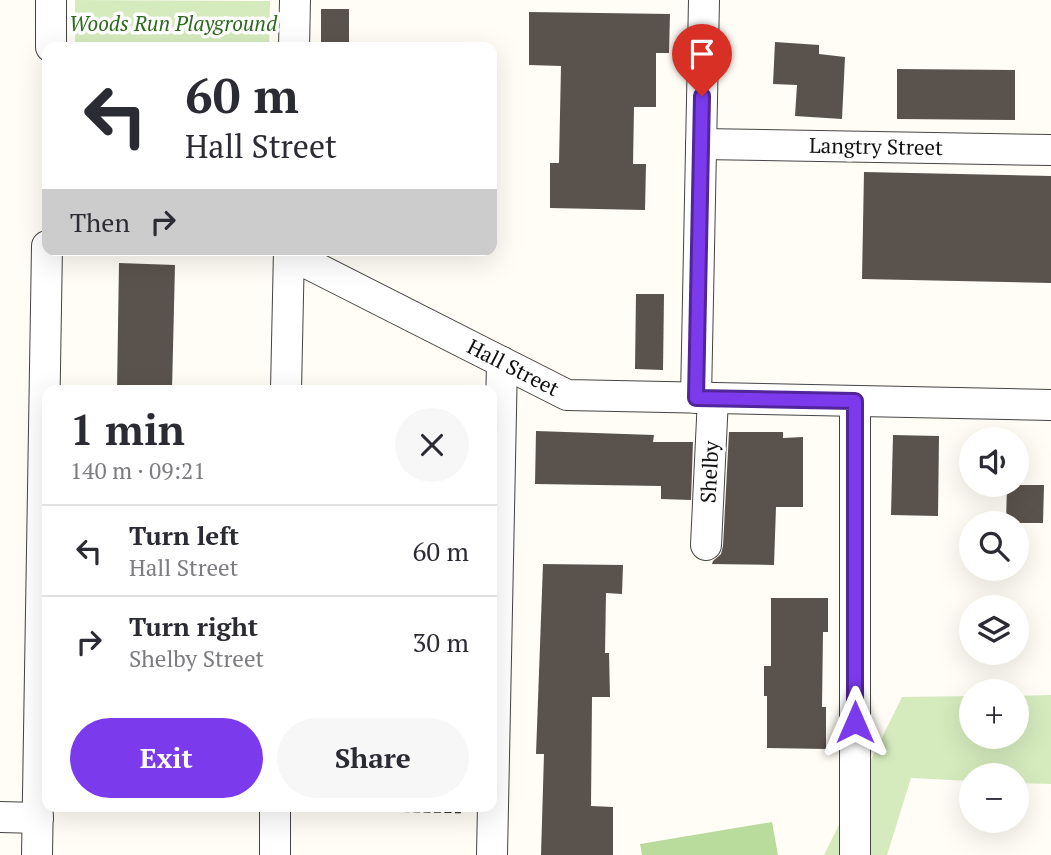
<!DOCTYPE html>
<meta charset="utf-8">
<style>
:root{--surface:#fff;--page:#f7f7f7;--text:#2b2b33;--muted:#7c7c81;--line:#e1e1e2;--accent:#7c3aed}
body{margin:0;font-family:"PT Serif",serif;background:var(--page);color:var(--text);height:100vh;display:flex;flex-direction:column;font-size:26px;white-space:nowrap}
*{box-sizing:border-box;margin:0}
p{font-size:23px;color:var(--muted)}
.icon{flex:none;width:38px;height:38px;fill:none;stroke:currentColor;stroke-width:2;stroke-linecap:round;stroke-linejoin:round}
.map{position:relative;flex:1;overflow:hidden}
.panel{position:absolute;left:42px;top:385px;width:455px;height:427px;display:flex;flex-direction:column;background:var(--surface);border-radius:14px;box-shadow:0 7px 28px #0002}
.panel>*{flex:none}
.banner{position:absolute;left:42px;top:42px;width:455px;height:214px;border-radius:14px;box-shadow:0 7px 28px #0002;background:#fff;color:var(--text);overflow:hidden}
.buttons{position:absolute;left:959px;top:427px;display:grid;gap:14px}
.buttons a{display:grid;place-items:center;width:70px;height:70px;border-radius:50%;background:var(--surface);box-shadow:0 7px 28px #0002;font-size:35px}
.pin{position:absolute;display:grid;place-items:center;width:60px;height:60px;color:#fff;margin:-72px -30px;border-radius:50% 50% 50% 0;rotate:-45deg;box-shadow:0 0 7px #0007}
.pin .icon{rotate:45deg}
.me{position:absolute;width:77px;margin:-38px;rotate:0deg;stroke-linejoin:round;filter:drop-shadow(0 0 5px #0008)}
.turn{display:flex;align-items:center;gap:24px;height:147px;padding:0 28px;font-size:32px}
.turn .icon{width:91px;height:91px;stroke-width:2.5}
.turn b{display:block;font-size:49px;line-height:60px}
.then{display:flex;align-items:center;height:66px;padding:0 28px;background:#0003;gap:14px;font-size:26px}
.round{display:grid;place-items:center;flex:none;width:74px;height:74px;border-radius:37px;background:var(--page)}
.overview{display:flex;align-items:center;justify-content:space-between;height:119px;padding:0 28px}
h1{font-size:42px;font-weight:700;line-height:52px}
.primary-button{display:flex;gap:14px;margin-top:auto;padding:14px 28px}
.primary-button a{flex:1;height:80px;border-radius:42px;background:var(--accent);color:#fff;font-size:28px;font-weight:700;line-height:80px;text-align:center}
.primary-button a+a{background:var(--page);color:var(--text)}
ul{padding:0;list-style:none}
li{display:flex;align-items:center;gap:21px;height:91px;padding:0 28px;border-top:2px solid var(--line)}
li div{flex:1}
li b{display:block;font-size:26px}
li em{font-style:normal}
.map>svg:first-child{display:block}
.green{fill:#d5ebbd}
.forest{fill:#b9dc9c}
.building{fill:#5a524d}
.lines{fill:none;stroke-linecap:round;stroke-linejoin:round}
.minor-casing{stroke:#444;stroke-width:32}
.path{stroke:#333;stroke-width:4.5;stroke-dasharray:7 3.5;stroke-linecap:butt}
.minor{stroke:#fff;stroke-width:30}
.route-casing{stroke:#51269a;stroke-width:18}
.route{stroke:#7c3aed;stroke-width:12}
.labels{text-anchor:middle;stroke-width:7;stroke-linejoin:round;paint-order:stroke}
.park-label{font-size:21px;font-style:italic;fill:#2f6b1f;stroke:#fff}
.street-label{font-size:21px;fill:#111;stroke:#fff}
</style>
<div class="map">
<svg width="1051" height="855" viewBox="0 0 1051 855">
<rect width="100%" height="100%" fill="#fffdf5"/>
<g class="green">
<path d="M75,0L270,1L269,47H75Z"/>
<path d="M1051,695V784L1017,783V775H971V781L911,778L887,855H824L902,697L971,696V737H1017V696Z"/>
</g>
<path class="forest" d="M772,822L778,855H642L640,844Z"/>
<g class="building">
<rect x="321" y="9" width="28" height="37"/>
<path d="M529,12L670,14L669,53H656V107H634L633,164H646L645,210L550,208V163H559L561,66L529,65Z"/>
<path d="M775,42L819,45V54L845,57L842,119L795,116L797,85L773,84Z"/>
<path d="M897,69L1015,70V120L897,119Z"/>
<path d="M864,172L1051,176V283L862,279Z"/>
<path d="M119,263L175,265L172,390H117Z"/>
<path d="M636,294H664L663,370L635,369Z"/>
<path d="M536,431L654,435L653,442H693L691,500L661,499V486L535,484Z"/>
<path d="M729,432H783V438L803,437V507H776L774,565L712,564L713,561L721,554L723,546Z"/>
<path d="M893,435L939,436L938,516L891,515Z"/>
<path d="M1007,485H1044L1043,523H1006Z"/>
<path d="M543,564L623,565L622,594L606,593L605,653H609L610,697H592L591,806L613,807V855H541L544,754H536Z"/>
<path d="M771,598H828V632H823L822,707H826V749L767,748V696H764V666H771Z"/>
</g>
<g class="lines">
<defs>
<g id="minor">
<path d="M51,47V0"/>
<path d="M294,47L295,0"/>
<path d="M701,144L1051,150"/>
<path d="M289,254L567,395L1051,405"/>
<path d="M286,390L289,250"/>
<path d="M696,398L704,0"/>
<path d="M706,545L713,398"/>
<path d="M0,817L38,818"/>
<path d="M37,855L47,246"/>
<path d="M275,855V807"/>
<path d="M492,855L502,362"/>
<path d="M855,855V401"/>
</g>
</defs>
<use href="#minor" class="minor-casing"/>
<path class="path" d="M308,808L461,811"/>
<use href="#minor" class="minor"/>
</g>
<g class="lines">
<defs>
<path id="route" d="M702,96L696,398L855,401V722"/>
</defs>
<use href="#route" class="route-casing"/>
<use href="#route" class="route"/>
</g>
<g class="labels">
<g class="park-label">
<text x="173" y="31">Woods Run Playground</text>
</g>
<g class="street-label">
<text transform="translate(876 147) rotate(1)" y="7">Langtry Street</text>
<text transform="translate(513 368) rotate(27)" y="7">Hall Street</text>
<text transform="translate(710 472) rotate(-87)" y="7">Shelby</text>
</g>
</g>
</svg>
<div class="buttons">
<a><svg class="icon" aria-label="sound" viewBox="0 0 24 24"><path d="M4 9h4l5-4v14l-5-4H4zM17 9q2 3 0 6"/></svg></a>
<a><svg class="icon" aria-label="search" viewBox="0 0 24 24"><circle cx="10" cy="10" r="6"/><path d="M15 15l6 6"/></svg></a>
<a><svg class="icon" aria-label="layers" viewBox="0 0 24 24"><path d="M12 4l9 5-9 5-9-5zM3 14l9 5 9-5"/></svg></a>
<a>+</a>
<a>−</a>
</div>
<div class="pin" style="left:702px;top:96px;background:#d93025"><svg class="icon" aria-label="arrive" viewBox="0 0 24 24"><path d="M6 21V4h12l-3 4 3 4H6"/></svg></div>
<svg class="me" style="left:855px;top:722px" viewBox="-20 -20 40 40"><path d="M0-17L14 15 0 8-14 15z" fill="#7c3aed" stroke="#fff" stroke-width="4"/></svg>
<div class="banner">
<div class="turn"><svg class="icon" aria-label="left" viewBox="0 0 24 24"><path d="M17 20v-9H6M10 6l-5 5 5 5"/></svg><div><b>60 m</b>Hall Street</div></div>
<div class="then">Then<svg class="icon" aria-label="right" viewBox="0 0 24 24"><path d="M7 20v-9h11M14 6l5 5-5 5"/></svg></div>
</div>
<section class="panel">
<div class="overview"><div><h1>1 min</h1><p>140 m · 09:21</p></div><a class="round"><svg class="icon" aria-label="close" viewBox="0 0 24 24"><path d="M6 6l12 12M18 6L6 18"/></svg></a></div>
<ul>
<li><svg class="icon" aria-label="left" viewBox="0 0 24 24"><path d="M17 20v-9H6M10 6l-5 5 5 5"/></svg><div><b>Turn left</b><p>Hall Street</p></div><em>60 m</em></li>
<li><svg class="icon" aria-label="right" viewBox="0 0 24 24"><path d="M7 20v-9h11M14 6l5 5-5 5"/></svg><div><b>Turn right</b><p>Shelby Street</p></div><em>30 m</em></li>
</ul>
<div class="primary-button"><a>Exit</a><a>Share</a></div>
</section>
</div>
